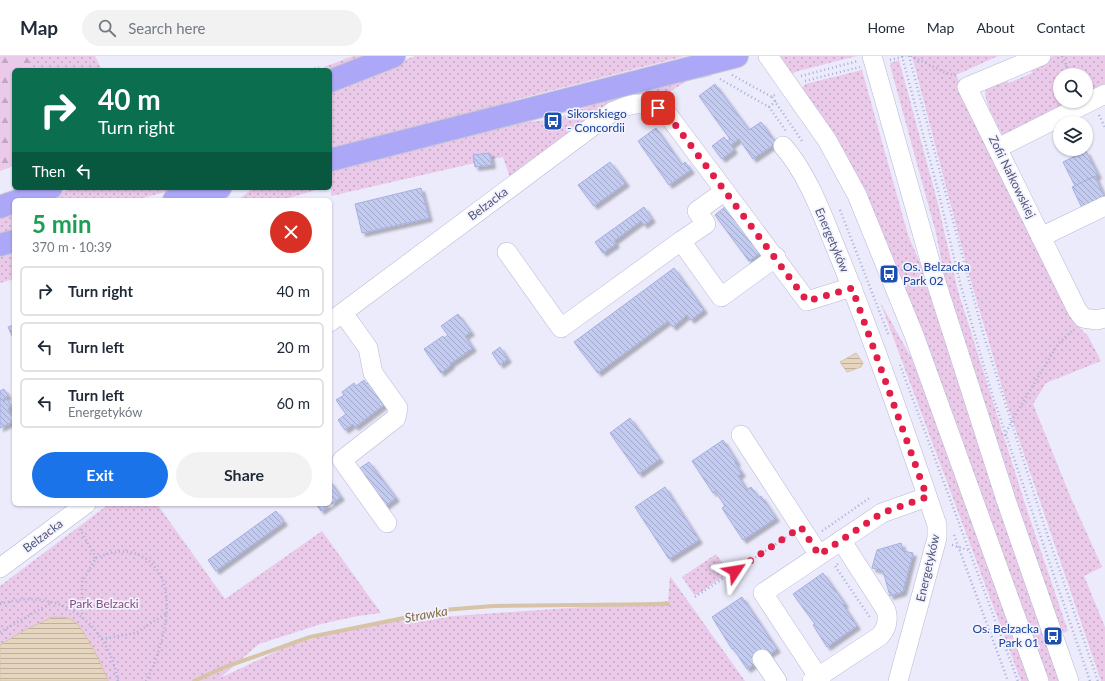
<!DOCTYPE html>
<meta charset="utf-8">
<style>
:root{--surface:#fff;--page:#f2f2f3;--text:#1f2937;--muted:#747a83;--line:#e0e1e3;--accent:#1a73e8}
body{margin:0;font-family:Lato,sans-serif;background:var(--page);color:var(--text);height:100vh;display:flex;flex-direction:column;font-size:15px;white-space:nowrap}
*{box-sizing:border-box;margin:0}
p{font-size:13px;color:var(--muted)}
.icon{flex:none;width:22px;height:22px;fill:none;stroke:currentColor;stroke-width:2;stroke-linecap:round;stroke-linejoin:round}
.map{position:relative;flex:1;overflow:hidden}
.sheet{position:absolute;left:12px;top:142px;width:320px;height:308px;display:flex;flex-direction:column;background:var(--surface);border-radius:6px;box-shadow:0 1px 3px #0004}
.sheet>*{flex:none}
.hud{position:absolute;left:12px;top:12px;width:320px;height:122px;border-radius:6px;box-shadow:0 1px 3px #0004;background:#0b6e4f;color:#fff;overflow:hidden}
.controls{position:absolute;left:1053px;top:12px;display:grid;gap:8px}
.controls a{display:grid;place-items:center;width:40px;height:40px;border-radius:50%;background:var(--surface);box-shadow:0 1px 3px #0004;font-size:20px}
.pin{position:absolute;display:grid;place-items:center;width:34px;height:34px;color:#fff;margin:-17px;border-radius:8px;box-shadow:0 2px 6px #0006}
.me{position:absolute;width:44px;margin:-22px;rotate:57deg;stroke-linejoin:round;filter:drop-shadow(0 0 3px #0008)}
.turn{display:flex;align-items:center;gap:14px;height:84px;padding:0 20px;font-size:18px}
.turn .icon{width:52px;height:52px;stroke-width:2.5}
.turn b{display:block;font-size:28px;line-height:34px}
.then{display:flex;align-items:center;height:38px;padding:0 20px;background:#0003;gap:8px;font-size:15px}
.round{display:grid;place-items:center;flex:none;width:42px;height:42px;border-radius:21px;background:var(--page)}
.head{display:flex;align-items:center;justify-content:space-between;height:68px;padding:0 20px}
h1{font-size:24px;font-weight:700;line-height:30px;color:#1e9e55}
.primary-button{display:flex;gap:8px;margin-top:auto;padding:8px 20px}
.primary-button a{flex:1;height:46px;border-radius:24px;background:var(--accent);color:#fff;font-size:16px;font-weight:700;line-height:46px;text-align:center}
.primary-button a+a{background:var(--page);color:var(--text)}
ul{padding:0;list-style:none}
li{display:flex;align-items:center;gap:12px;height:50px;margin:0 8px 6px;padding:0 12px;border:2px solid var(--line);border-radius:6px}
li div{flex:1}
li b{display:block;font-size:15px}
li em{font-style:normal}
header{display:flex;align-items:center;gap:24px;box-sizing:border-box;height:56px;padding:0 20px;background:var(--surface);border-bottom:1px solid var(--line)}
header strong{font-size:19px}
nav{display:flex;gap:22px;margin-inline-start:auto;font-size:14px}
.search{width:280px;height:36px;background:var(--page);display:flex;align-items:center;gap:10px;box-sizing:border-box;padding:0 14px;border-radius:22px;color:var(--muted);font-size:15px}
.map>svg:first-child{display:block}
.grass{fill:url(#grass-dots)}
.forest{fill:url(#forest-firs)}
.water{fill:url(#water-rules);stroke:#d7c4a6}
.lines{fill:none;stroke-linecap:round;stroke-linejoin:round}
.stream{stroke:#d7c4a6;stroke-width:4}
.building{fill:url(#building-back-hatch);stroke:#a5afe3;filter:url(#shadow)}
.minor-casing{stroke:#b6b9d3;stroke-width:20}
.major-casing{stroke:#c6c9d3;stroke-width:24}
.path{stroke:#a6aed6;stroke-width:2.5;stroke-dasharray:1 3;stroke-linecap:butt}
.minor{stroke:#fff;stroke-width:19}
.major{stroke:#ada7f7;stroke-width:22}
.route{stroke:#e11d48;stroke-width:7;stroke-dasharray:0 12.6}
.labels{text-anchor:middle;stroke-width:3.5;stroke-linejoin:round;paint-order:stroke}
.transit-label{font-size:12px;fill:#164399;stroke:#f3f2fe;text-anchor:start}
.street-label{font-size:12px;fill:#4e5677;stroke:#f3f2fe}
.park-label{font-size:12px;fill:#884c7f;stroke:#f3f2fe}
.water-label{font-size:13px;font-style:italic;fill:#826b45;stroke:#f3f2fe}
</style>
<header>
<strong>Map</strong>
<div class="search"><svg class="icon" aria-label="search" viewBox="0 0 24 24"><circle cx="10" cy="10" r="6"/><path d="M15 15l6 6"/></svg>Search here</div>
<nav><a>Home</a><a>Map</a><a>About</a><a>Contact</a></nav>
</header>
<div class="map">
<svg width="1105" height="625" viewBox="0 0 1105 625">
<defs>
<pattern id="grass-dots" width="8" height="8" patternUnits="userSpaceOnUse"><rect width="8" height="8" fill="#eac9e9"/><path d="M2 2h.1M6 6h.1" fill="none" stroke="#c0a6c2" stroke-width="1.8" stroke-linecap="round"/></pattern>
<pattern id="forest-firs" width="22" height="20" patternUnits="userSpaceOnUse"><rect width="22" height="20" fill="#eac9e9"/><path d="M5 1l3.5 6h-7zM16 11l3.5 6h-7z" fill="#c0a6c2"/></pattern>
<pattern id="water-rules" width="6" height="5" patternUnits="userSpaceOnUse"><rect width="6" height="5" fill="#e6d6c0"/><path d="M0 2.5h6" fill="none" stroke="#bdb0a1"/></pattern>
<pattern id="building-back-hatch" width="6" height="6" patternUnits="userSpaceOnUse"><rect width="6" height="6" fill="#c4cbf1"/><path d="M-1 5l2 2M0 0l6 6M5-1l2 2" fill="none" stroke="#a1a8c8"/></pattern>
<filter id="shadow"><feDropShadow dx="3.5" dy="3.5" stdDeviation="1" flood-color="#0004"/></filter>
</defs>
<rect width="100%" height="100%" fill="#ecebfc"/>
<g class="grass">
<path d="M27,0H95L102,14H34Z"/>
<path d="M353,0H374L330,14H325L324,11Z"/>
<path d="M415,0H685L522,42L450,64L330,95V33Z"/>
<path d="M778,0H857L798,15L791,18Z"/>
<path d="M912,0H998L956,19L1074,260V266L1088,280L1101,305L1046,327L1033,348L1071,442L1102,511L1084,520L1105,571V625H1101L1007,348L968,215Z"/>
<path d="M1053,0H1105V35L1086,44V19H1060V45H1084L1004,81C999,72 982,43 986,34C990,28 998,24 1004,21L1009,27L1032,17L1029,10Z"/>
<path d="M899,4L937,144L958,235L1027,454L1068,575L1063,577L1061,574L1057,575L945,223L936,177L891,13L890,7Z"/>
<path d="M862,14L908,179L928,226L996,440L1060,625H1048L855,118L822,60L802,32L805,28Z"/>
<path d="M715,15L711,20L687,25L660,42L652,39H644L510,122L503,101L491,103L490,97L474,99L475,107L331,140L330,111L517,67L548,64L571,58L591,49Z"/>
<path d="M73,132H181L135,144H41Z"/>
<path d="M253,132H323L282,144H238Z"/>
<path d="M14,154V175L0,179V160Z"/>
<path d="M14,197V223L0,227V201Z"/>
<path d="M880,246L912,303L1032,625H1021Z"/>
<path d="M109,448H157L225,543L322,475L381,557L358,560L321,568L259,588L220,622L288,590L332,577L385,566L426,562L668,545L670,520L745,625H0V530Z"/>
<path d="M716,498L729,517L695,540L682,521Z"/>
</g>
<path class="forest" d="M0,0H27L34,14H14V110L0,115Z"/>
<g class="water">
<path d="M856,297L863,307L861,311L847,316L840,306Z"/>
<path d="M53,561C60,561 68,561 74,565C84,572 104,613 108,625H0V589L27,573Z"/>
</g>
<g class="lines">
<path class="stream" d="M194,625L225,611L310,581L443,554L493,550L668,548"/>
</g>
<g class="building">
<path d="M715,28L749,74L761,66L776,87L753,103L739,83L731,89L734,94L722,103L712,90L724,81L727,85L730,83L699,40Z"/>
<path d="M656,72L682,109L685,106L691,114L669,129L638,85Z"/>
<path d="M1086,95L1098,119L1075,130L1063,106Z"/>
<path d="M490,97L492,109L475,111L473,99Z"/>
<path d="M610,106L626,127L594,150L578,129Z"/>
<path d="M1095,120L1105,143L1083,154L1072,131Z"/>
<path d="M421,132L429,162L362,177L355,148Z"/>
<path d="M644,151L652,163L644,169L641,165L614,185L616,188L603,197L595,186Z"/>
<path d="M725,151L760,197L749,205L715,159Z"/>
<path d="M674,212L704,254L691,264L687,259L673,271L668,265L598,317L574,286Z"/>
<path d="M458,258L471,276L465,280L473,292L450,308L451,309L441,317L424,293L443,280L444,282L448,279L441,270Z"/>
<path d="M14,269V284L8,271Z"/>
<path d="M500,291L508,303L500,309L492,297Z"/>
<path d="M364,324L367,328L372,324L385,341L380,345L384,349L355,371L353,368L345,374L338,364L346,358L336,344L344,339L342,336L354,327L356,330Z"/>
<path d="M4,333L8,340L3,343L4,345L7,343L11,351L8,353L12,360L14,359V365L0,372V335Z"/>
<path d="M630,362L660,403L639,418L610,377Z"/>
<path d="M723,384L737,406L735,407L742,417L738,420L747,434L751,431L759,442L761,440L776,462L743,484L722,452L725,450L715,435L713,437L692,405Z"/>
<path d="M369,406L396,442L384,451L357,414Z"/>
<path d="M330,425L341,441L321,455L316,448H330Z"/>
<path d="M665,431L699,484L669,503L635,451Z"/>
<path d="M276,455L284,466L216,515L208,504Z"/>
<path d="M901,487L903,495L913,497L903,536L890,540L883,515L872,512L877,494Z"/>
<path d="M823,517L845,548L843,549L857,570L827,591L813,569L815,568L793,538Z"/>
<path d="M742,541L777,593L747,613L733,592L732,593L712,561Z"/>
</g>
<g class="lines">
<defs>
<g id="minor">
<path d="M768,0L827,84L857,139L914,279L1039,625"/>
<path d="M872,0L936,226L1006,444L1069,625"/>
<path d="M1041,0L967,31L1077,254L1083,262L1097,264L1105,262"/>
<path d="M783,90C808,118 823,161 837,195C874,285 906,377 937,469V482L898,625"/>
<path d="M998,92L1105,38"/>
<path d="M1041,181L1105,150"/>
<path d="M681,185L706,168L697,155L725,135"/>
<path d="M507,196L561,272L681,185L721,241L776,201"/>
<path d="M343,257L368,292L373,317L398,352L396,362L342,404L387,467"/>
<path d="M330,266L612,56C636,45 646,44 668,59L807,245L852,231"/>
<path d="M741,379L819,499"/>
<path d="M0,512L86,448"/>
<path d="M762,603L777,625"/>
<path d="M812,625L880,580C887,572 889,564 886,554L841,484"/>
<path d="M821,625L763,537L882,457L927,441"/>
</g>
<g id="major">
<path d="M330,25L394,0"/>
<path d="M330,104L737,0"/>
<path d="M19,144L51,132"/>
<path d="M174,144L220,132"/>
<path d="M0,151L14,146"/>
<path d="M0,189L14,185"/>
</g>
</defs>
<use href="#minor" class="minor-casing"/>
<use href="#major" class="major-casing"/>
<g class="path">
<path d="M902,0L939,138L960,227L991,335L1090,625"/>
<path d="M909,0L983,277L1044,469L1098,625"/>
<path d="M911,0L944,16L957,20"/>
<path d="M1062,0L1071,19"/>
<path d="M890,4L906,0"/>
<path d="M311,14L319,11"/>
<path d="M732,19L772,41L776,38"/>
<path d="M801,20L858,5"/>
<path d="M720,23L769,51L786,75"/>
<path d="M805,25L860,11"/>
<path d="M772,41L802,85"/>
<path d="M769,51L776,45"/>
<path d="M1099,59L1105,72"/>
<path d="M840,154L889,280"/>
<path d="M900,309L1018,625"/>
<path d="M1005,380L1011,366L1058,288L1074,273"/>
<path d="M80,473L96,502L82,526V559"/>
<path d="M822,475L871,441"/>
<path d="M954,479L1008,625"/>
<path d="M952,489L968,494"/>
<path d="M96,502C112,495 128,492 143,501C184,524 163,593 146,625"/>
<path d="M838,508L835,510L871,563"/>
<path d="M695,541L788,480"/>
<path d="M0,548C59,530 107,566 118,625"/>
<path d="M0,576L51,547"/>
<path d="M102,583L136,577L165,558"/>
</g>
<use href="#minor" class="minor"/>
<use href="#major" class="major"/>
</g>
<g class="lines">
<path class="route" d="M658,52L668,59L807,245L852,232L927,441L882,457L819,499L801,471L735,515"/>
</g>
<defs>
<symbol id="bus-square" viewBox="-11 -11 22 22"><rect x="-9" y="-9" width="18" height="18" rx="4" fill="#1a4fb4" stroke="#f3f2fe"/><path d="M-5-6H5V4H4V6H2V4H-2V6H-4V4H-5ZM-3.5-4V0h7V-4ZM-3.5 1.2v1.5H-2V1.2ZM2 1.2v1.5H3.5V1.2Z" fill="#fff"/></symbol>
</defs>
<g fill-rule="evenodd">
<use href="#bus-square" x="542" y="54" width="22" height="22"/>
<use href="#bus-square" x="878" y="207" width="22" height="22"/>
<use href="#bus-square" x="1042" y="569" width="22" height="22"/>
</g>
<g class="labels">
<g class="transit-label">
<text x="567" y="62">Sikorskiego<tspan x="567" dy="14">- Concordii</tspan></text>
<text x="903" y="215">Os. Belzacka<tspan x="903" dy="14">Park 02</tspan></text>
<text x="1039" y="577" text-anchor="end">Os. Belzacka<tspan x="1039" dy="14">Park 01</tspan></text>
</g>
<g class="street-label">
<text transform="translate(1012 121) rotate(64)" y="4">Zofii Nałkowskiej</text>
<text transform="translate(488 148) rotate(-37)" y="4">Belzacka</text>
<text transform="translate(832 184) rotate(67)" y="4">Energetyków</text>
<text transform="translate(43 480) rotate(-37)" y="4">Belzacka</text>
<text transform="translate(928 512) rotate(-77)" y="4">Energetyków</text>
</g>
<g class="park-label">
<text x="104" y="552">Park Belzacki</text>
</g>
<g class="water-label">
<text transform="translate(426 558) rotate(-10)" y="5">Strawka</text>
</g>
</g>
</svg>
<div class="controls">
<a><svg class="icon" aria-label="search" viewBox="0 0 24 24"><circle cx="10" cy="10" r="6"/><path d="M15 15l6 6"/></svg></a>
<a><svg class="icon" aria-label="layers" viewBox="0 0 24 24"><path d="M12 4l9 5-9 5-9-5zM3 14l9 5 9-5"/></svg></a>
</div>
<div class="pin" style="left:658px;top:52px;background:#d93025"><svg class="icon" aria-label="arrive" viewBox="0 0 24 24"><path d="M6 21V4h12l-3 4 3 4H6"/></svg></div>
<svg class="me" style="left:735px;top:515px" viewBox="-20 -20 40 40"><path d="M0-17L14 15 0 8-14 15z" fill="#e11d48" stroke="#fff" stroke-width="4"/></svg>
<div class="hud">
<div class="turn"><svg class="icon" aria-label="right" viewBox="0 0 24 24"><path d="M7 20v-9h11M14 6l5 5-5 5"/></svg><div><b>40 m</b>Turn right</div></div>
<div class="then">Then<svg class="icon" aria-label="left" viewBox="0 0 24 24"><path d="M17 20v-9H6M10 6l-5 5 5 5"/></svg></div>
</div>
<section class="sheet">
<div class="head"><div><h1>5 min</h1><p>370 m · 10:39</p></div><a class="round" style="background:#d93025;color:#fff"><svg class="icon" aria-label="close" viewBox="0 0 24 24"><path d="M6 6l12 12M18 6L6 18"/></svg></a></div>
<ul>
<li><svg class="icon" aria-label="right" viewBox="0 0 24 24"><path d="M7 20v-9h11M14 6l5 5-5 5"/></svg><div><b>Turn right</b></div><em>40 m</em></li>
<li><svg class="icon" aria-label="left" viewBox="0 0 24 24"><path d="M17 20v-9H6M10 6l-5 5 5 5"/></svg><div><b>Turn left</b></div><em>20 m</em></li>
<li><svg class="icon" aria-label="left" viewBox="0 0 24 24"><path d="M17 20v-9H6M10 6l-5 5 5 5"/></svg><div><b>Turn left</b><p>Energetyków</p></div><em>60 m</em></li>
</ul>
<div class="primary-button"><a>Exit</a><a>Share</a></div>
</section>
</div>
